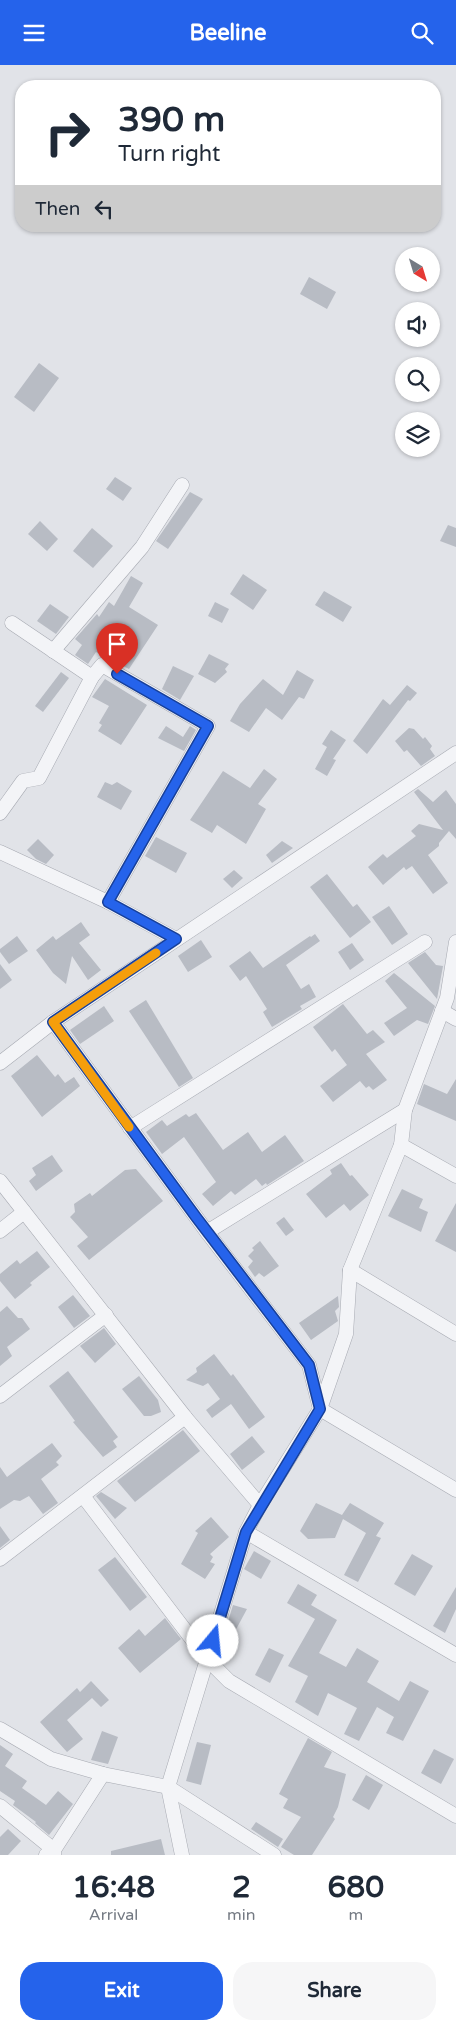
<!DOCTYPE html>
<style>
:root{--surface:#fff;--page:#f6f6f7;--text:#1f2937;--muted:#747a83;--accent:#2563eb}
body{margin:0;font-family:"Varela Round",sans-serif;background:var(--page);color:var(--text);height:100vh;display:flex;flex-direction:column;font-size:19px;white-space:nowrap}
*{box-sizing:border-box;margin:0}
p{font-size:16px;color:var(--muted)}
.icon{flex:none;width:28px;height:28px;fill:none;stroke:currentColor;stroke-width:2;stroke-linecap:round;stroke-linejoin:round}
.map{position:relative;height:1790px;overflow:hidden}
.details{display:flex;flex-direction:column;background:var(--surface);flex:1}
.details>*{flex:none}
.hud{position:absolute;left:15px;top:15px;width:426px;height:152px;border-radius:20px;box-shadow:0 1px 4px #0004;background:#fff;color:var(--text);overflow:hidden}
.needle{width:32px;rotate:142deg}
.controls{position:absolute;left:395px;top:182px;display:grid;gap:10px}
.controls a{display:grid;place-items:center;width:45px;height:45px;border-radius:50%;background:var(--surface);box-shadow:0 1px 4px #0004;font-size:25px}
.pin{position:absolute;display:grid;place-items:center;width:42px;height:42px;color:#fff;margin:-51px -21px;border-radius:50% 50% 50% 0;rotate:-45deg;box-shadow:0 0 5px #0007}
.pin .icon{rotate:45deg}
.me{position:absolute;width:55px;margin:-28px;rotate:17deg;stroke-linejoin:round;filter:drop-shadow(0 0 4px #0008)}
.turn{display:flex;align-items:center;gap:18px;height:105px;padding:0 20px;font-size:22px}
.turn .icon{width:65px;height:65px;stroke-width:2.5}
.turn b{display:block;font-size:35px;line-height:42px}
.then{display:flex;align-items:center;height:48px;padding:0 20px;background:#0003;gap:10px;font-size:19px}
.eta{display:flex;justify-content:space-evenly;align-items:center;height:85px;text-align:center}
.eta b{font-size:30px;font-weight:700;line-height:35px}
.primary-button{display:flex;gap:10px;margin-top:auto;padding:10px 20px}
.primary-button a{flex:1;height:58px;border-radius:20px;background:var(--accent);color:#fff;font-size:20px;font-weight:700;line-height:58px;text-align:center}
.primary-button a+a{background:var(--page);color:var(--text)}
header{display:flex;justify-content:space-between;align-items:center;height:65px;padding:0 20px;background:var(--accent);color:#fff;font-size:22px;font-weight:700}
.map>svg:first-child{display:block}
.building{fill:#b8bcc4}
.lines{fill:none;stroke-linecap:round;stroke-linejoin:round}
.minor-casing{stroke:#a7aab2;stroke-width:15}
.minor{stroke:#f3f4f7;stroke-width:14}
.route-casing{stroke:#184099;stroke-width:12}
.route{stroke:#2563eb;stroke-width:9}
.slow{stroke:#f59e0b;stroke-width:9}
</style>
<header><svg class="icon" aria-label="menu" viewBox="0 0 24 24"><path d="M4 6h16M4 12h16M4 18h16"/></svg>Beeline<svg class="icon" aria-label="search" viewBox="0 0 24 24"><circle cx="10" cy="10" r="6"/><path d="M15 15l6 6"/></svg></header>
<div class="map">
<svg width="456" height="1790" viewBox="0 0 456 1790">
<rect width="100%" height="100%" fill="#e1e3e8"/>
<g class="building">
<path d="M309,212L336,227L327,244L300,229Z"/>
<path d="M39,298L59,313L34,347L14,332Z"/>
<path d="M115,412L132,423L123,436L106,424Z"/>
<path d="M190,427L203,434L168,484L156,476Z"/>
<path d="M40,456L58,474L47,486L28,469Z"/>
<path d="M448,460L456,463V482L440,476Z"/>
<path d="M92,463L113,481L93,503L73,486Z"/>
<path d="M243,509L267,525L253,545L230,529Z"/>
<path d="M131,511L143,518L129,542L158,560L129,604L96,587L88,599L75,590L82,580L75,574L97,549L99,552L109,537L114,541Z"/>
<path d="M324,526L352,542L343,557L315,540Z"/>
<path d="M215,537L229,544L222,558L208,551Z"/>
<path d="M50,539L69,552L56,569L37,556Z"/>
<path d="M209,589L229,599L225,604L227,607L215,618L198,609Z"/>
<path d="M173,601L194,611L180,635L162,624Z"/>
<path d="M297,605L314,615L304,634L299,632L282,655L266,643L249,667L230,656L240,639L263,614L283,630Z"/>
<path d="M61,607L69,613L43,647L35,641Z"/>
<path d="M105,614L147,640L121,680L98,666L102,660L99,658L109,641L92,632Z"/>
<path d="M407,620L417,628L410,636L408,635L367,689L353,676L383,634L390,640Z"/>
<path d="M166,661L183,672L190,661L196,665L184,686L158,673Z"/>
<path d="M409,663L414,664L423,674L425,672L432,681L430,684L435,691L421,701L407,685L404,687L395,676Z"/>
<path d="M331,665L346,675L333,694L336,695L327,711L315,704L327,682L322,679Z"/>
<path d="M264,704L277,714L258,739L266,744L246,779L217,760L212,768L190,755L223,706L250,723Z"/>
<path d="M105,717L112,720L117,717L132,726L121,745L97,732Z"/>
<path d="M418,724L433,737L446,725L456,739V774L449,766L439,778V781L428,790L448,818L433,829L412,801L406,805L404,802L383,820L368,802L383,789L387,793L416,771L411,766L419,759L443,765L414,727Z"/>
<path d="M156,772L187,788L176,808L145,791Z"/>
<path d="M38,774L54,790L46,799L36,794L27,785Z"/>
<path d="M282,776L293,783L272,798L266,790Z"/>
<path d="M234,805L243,813L232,823L223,814Z"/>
<path d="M327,809L353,842L357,839L371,857L350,873L310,822Z"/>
<path d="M389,841L408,869L392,880L372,852Z"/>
<path d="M81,857L90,870L79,878L101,905L88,915L72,891L66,919L53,908L36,885L53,871L56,875Z"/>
<path d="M315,869L320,876L286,900L301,924L309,919L316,932L300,941L302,944L272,962L263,947L267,944L246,911L240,916L229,901L250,886L263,903L310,871L311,872Z"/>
<path d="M17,871L28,886L9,899L0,887V884Z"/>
<path d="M201,875L212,892L188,907L178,891Z"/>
<path d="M352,878L364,895L350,905L338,887Z"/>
<path d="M425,887L436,900L443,901L437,934L408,898Z"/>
<path d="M0,899L12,915L0,924Z"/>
<path d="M394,908L435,941L428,959L417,955L394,971L384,958L407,943L385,916Z"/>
<path d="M146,935L193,1013L179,1022L129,946Z"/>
<path d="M343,939L367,969L373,965L385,977L366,989L387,1015L373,1025L369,1021L366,1023L360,1016L333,1037L320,1021L347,1000L335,984L332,987L313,962Z"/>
<path d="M104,941L114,956L80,979L70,965Z"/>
<path d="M37,990L55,1012L58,1009L65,1018L74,1012L80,1021L42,1052L11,1011Z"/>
<path d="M456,1014V1056L417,1039L424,1019L447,1029Z"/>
<path d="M196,1048L223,1085L248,1067L262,1087L285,1070L304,1096L267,1120L266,1118L262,1121L256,1114L235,1130L231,1126L213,1141L202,1129L216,1117L184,1072L162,1089L146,1067L162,1055L167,1061L186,1049L189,1052Z"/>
<path d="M52,1090L63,1106L36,1126L29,1116L36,1110L32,1103Z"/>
<path d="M341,1098L350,1111L352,1110L369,1130L350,1146L344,1139L326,1153L306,1129L332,1109L330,1105Z"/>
<path d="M136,1104L163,1136L89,1195L77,1181L88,1172L70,1152L75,1147L74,1139L90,1128L92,1131L125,1105Z"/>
<path d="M402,1124L423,1134L419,1143L428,1147L421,1167L388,1151Z"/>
<path d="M456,1138V1187L435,1176Z"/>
<path d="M284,1152L294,1165L286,1171L276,1158Z"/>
<path d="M260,1176L279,1201L264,1212L259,1208L255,1212L248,1202L253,1196L248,1191L254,1185L252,1183Z"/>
<path d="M37,1186L50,1202L30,1218L32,1220L15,1234L0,1216V1209L17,1195L20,1199Z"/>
<path d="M73,1230L90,1251L74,1263L58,1242Z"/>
<path d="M338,1231L339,1242L335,1246L338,1256L311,1275L299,1258Z"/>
<path d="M7,1241L18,1253H22L30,1264L7,1282L12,1291L0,1301V1247Z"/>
<path d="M104,1263L116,1279L95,1298L80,1281Z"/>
<path d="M214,1289L231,1311L233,1309L265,1352L249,1364L231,1339L212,1353L206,1345L220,1334L208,1318L203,1321L186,1315L197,1307L196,1303Z"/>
<path d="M68,1306L118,1372L113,1376L117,1382L103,1392L78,1363L73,1357L75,1356L49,1321Z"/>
<path d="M139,1311L158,1335L161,1347L151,1351H144L122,1324Z"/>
<path d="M183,1365L200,1386L135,1437L117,1416Z"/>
<path d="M252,1371L265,1387L242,1405L230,1389Z"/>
<path d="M52,1378L62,1391L56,1397L59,1400L41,1414L58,1438L43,1449L29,1431L20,1436L14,1435L0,1444V1402L7,1412Z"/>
<path d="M101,1427L127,1443L115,1454L96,1431Z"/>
<path d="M316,1438L342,1450L350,1438L384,1458L376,1471L381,1473L358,1517L344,1510L366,1468L343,1454L335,1473L308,1474L300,1466Z"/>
<path d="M211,1452L229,1472L210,1489L213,1492L210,1497L215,1499L205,1514L181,1499L198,1468L195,1466Z"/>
<path d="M0,1461L10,1475L0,1483Z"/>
<path d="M254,1486L271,1496L261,1514L244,1504Z"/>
<path d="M412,1489L433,1501L415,1531L394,1519Z"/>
<path d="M115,1492L147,1532L130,1546L98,1505Z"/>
<path d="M298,1519L317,1530L311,1540L337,1555L319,1588L346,1602L357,1583L379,1596L367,1617L399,1636L410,1616L429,1626L403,1676L386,1668L394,1652L377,1642L359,1676L344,1669L357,1643L328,1628L318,1651L295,1637L308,1611L288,1601L315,1554L287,1538Z"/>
<path d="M456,1522V1544L445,1568L433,1561Z"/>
<path d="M233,1540L247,1544L233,1570L225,1566Z"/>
<path d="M165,1553L181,1574L140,1608L118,1583L139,1564L145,1571Z"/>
<path d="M269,1583L284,1590L270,1618L255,1610Z"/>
<path d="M91,1616L109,1635L101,1642L92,1633L67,1655L83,1674L67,1687L40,1657L77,1623L80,1627Z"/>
<path d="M102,1666L118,1672L108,1699L91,1695Z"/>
<path d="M308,1673L332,1687L324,1702L346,1709L338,1742L333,1752L335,1754L312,1790H294L281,1782L301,1752L283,1743L288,1734L279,1729Z"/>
<path d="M197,1677L211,1680L201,1720L186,1716Z"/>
<path d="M0,1680L13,1689L5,1701L27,1716L22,1723L46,1740L58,1726L73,1739L49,1770L35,1758L36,1757L13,1740L15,1736L0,1726Z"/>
<path d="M434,1684L454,1694L441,1719L421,1708Z"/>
<path d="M366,1710L383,1720L369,1745L352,1735Z"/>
<path d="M256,1757L283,1774L278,1782L251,1764Z"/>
<path d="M8,1764L21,1776L8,1790H0V1772Z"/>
<path d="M161,1774L165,1790H111V1786Z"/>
</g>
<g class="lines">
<defs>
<g id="minor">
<path d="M12,558L92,612"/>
<path d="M53,586L142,482L182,420"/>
<path d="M0,748L23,716L39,713L92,612L102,600L208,661L108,837"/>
<path d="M0,787L108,837L176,874"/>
<path d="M442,946L456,954"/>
<path d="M53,957L207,1167L309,1300L320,1344L456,1425"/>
<path d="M0,998L53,957L456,688"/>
<path d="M130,1063L425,877"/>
<path d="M401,1080L405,1045L447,933L456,877"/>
<path d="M0,1116L185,1352L260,1440L246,1467L168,1722L182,1790"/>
<path d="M0,1166L24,1147"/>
<path d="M207,1167L405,1045"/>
<path d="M350,1205L401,1080L456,1111"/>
<path d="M0,1331L106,1250"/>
<path d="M83,1431L207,1594L229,1616L456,1751"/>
<path d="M260,1440L320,1344L346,1269L350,1205L456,1269"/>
<path d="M246,1467L456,1590"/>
<path d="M0,1494L185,1352"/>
<path d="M0,1664L51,1694L103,1709L168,1722L274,1790"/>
<path d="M0,1741L54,1785L46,1790"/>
<path d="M54,1790V1785L103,1709"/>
</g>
</defs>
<use href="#minor" class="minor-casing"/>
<use href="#minor" class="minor"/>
</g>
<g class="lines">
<defs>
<path id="route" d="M117,609L208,661L108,837L176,874L53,957L196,1152L309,1300L320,1344L246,1467L213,1576"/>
</defs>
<use href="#route" class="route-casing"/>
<use href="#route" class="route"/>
<path class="slow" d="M129,1062L53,957L156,888"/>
</g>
</svg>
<div class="controls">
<a><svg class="needle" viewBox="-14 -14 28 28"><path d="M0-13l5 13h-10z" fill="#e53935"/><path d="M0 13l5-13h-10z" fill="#747a83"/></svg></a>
<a><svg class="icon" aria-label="sound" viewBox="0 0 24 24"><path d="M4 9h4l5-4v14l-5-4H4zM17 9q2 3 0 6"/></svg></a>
<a><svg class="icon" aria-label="search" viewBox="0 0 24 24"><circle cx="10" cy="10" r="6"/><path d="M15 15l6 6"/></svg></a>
<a><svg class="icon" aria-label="layers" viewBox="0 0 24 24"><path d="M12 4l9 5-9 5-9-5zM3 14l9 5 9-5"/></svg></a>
</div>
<div class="pin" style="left:117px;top:609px;background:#d93025"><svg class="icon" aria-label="arrive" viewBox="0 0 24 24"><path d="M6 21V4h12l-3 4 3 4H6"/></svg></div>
<svg class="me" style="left:213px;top:1576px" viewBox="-20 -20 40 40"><circle r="19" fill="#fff"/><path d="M0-13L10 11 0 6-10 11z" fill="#2563eb"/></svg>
<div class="hud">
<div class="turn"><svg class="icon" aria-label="right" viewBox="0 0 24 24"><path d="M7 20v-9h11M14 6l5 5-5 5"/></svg><div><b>390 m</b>Turn right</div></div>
<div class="then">Then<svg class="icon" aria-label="left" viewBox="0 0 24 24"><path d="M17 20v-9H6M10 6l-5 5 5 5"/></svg></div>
</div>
</div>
<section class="details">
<div class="eta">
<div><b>16:48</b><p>Arrival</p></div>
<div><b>2</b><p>min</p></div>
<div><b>680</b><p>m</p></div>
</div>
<div class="primary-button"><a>Exit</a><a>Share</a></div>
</section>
